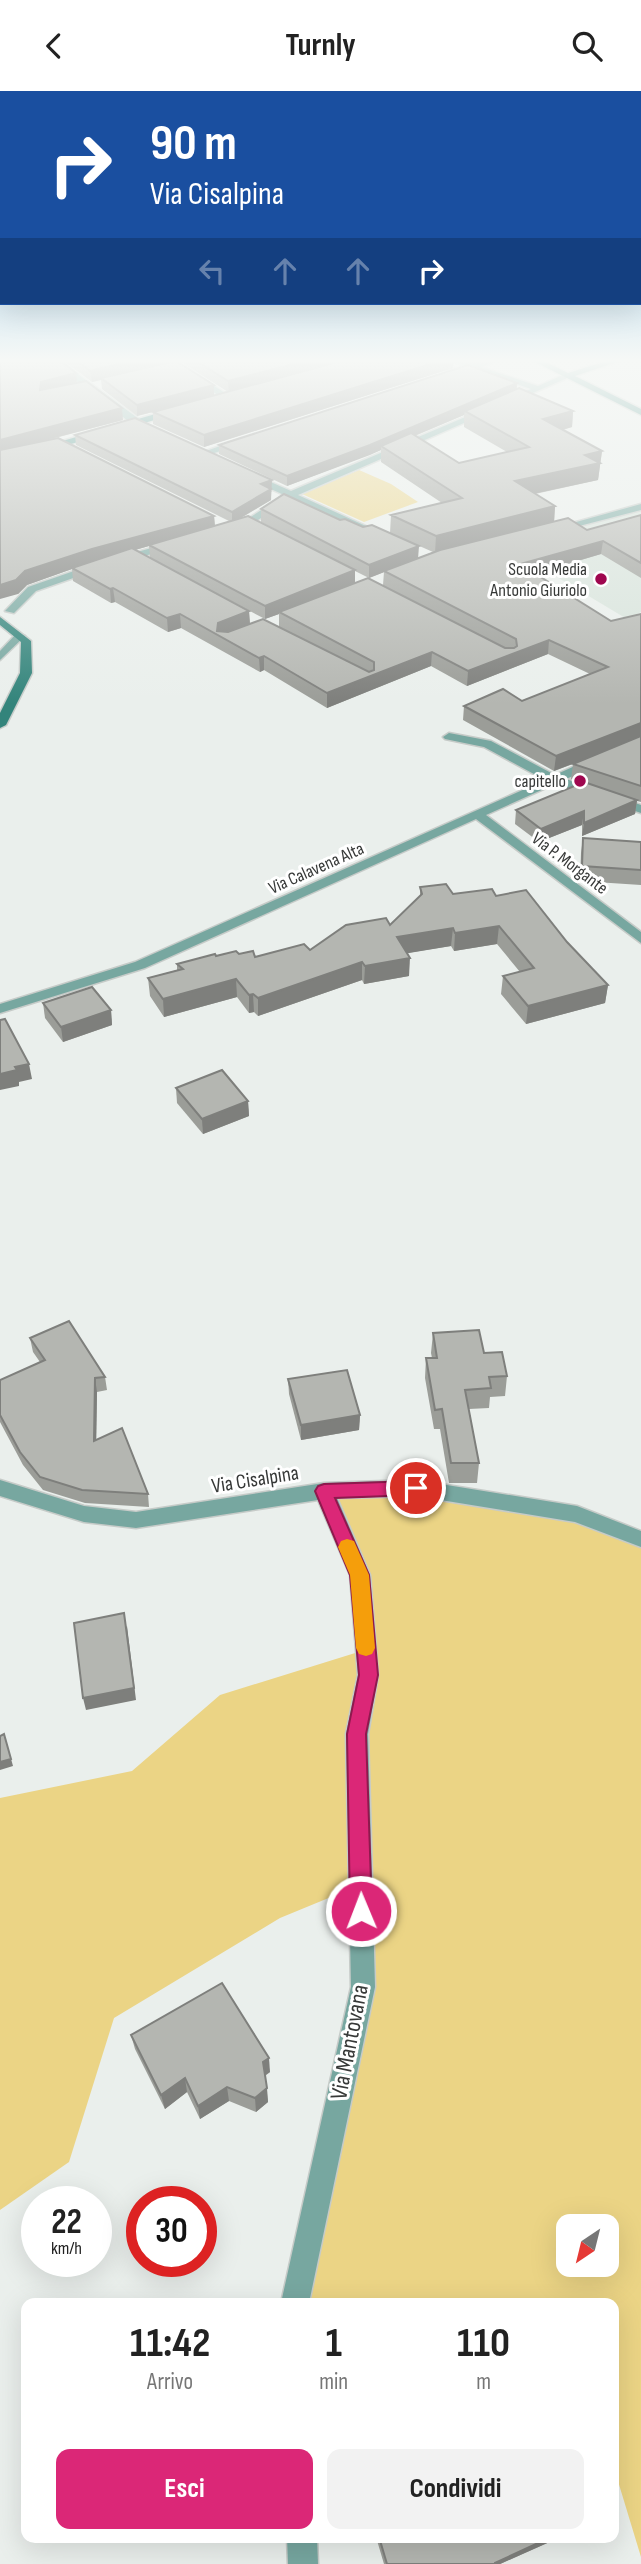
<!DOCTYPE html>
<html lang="it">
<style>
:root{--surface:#fff;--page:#f2f2f2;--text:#222;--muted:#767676;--accent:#db2777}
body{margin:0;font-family:"Sofia Sans Condensed",sans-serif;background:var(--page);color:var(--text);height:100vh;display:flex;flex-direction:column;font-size:26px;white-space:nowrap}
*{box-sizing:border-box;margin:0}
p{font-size:23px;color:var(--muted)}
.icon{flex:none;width:38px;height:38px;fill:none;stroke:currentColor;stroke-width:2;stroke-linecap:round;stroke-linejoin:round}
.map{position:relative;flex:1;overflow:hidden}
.side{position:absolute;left:21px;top:2207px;width:598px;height:245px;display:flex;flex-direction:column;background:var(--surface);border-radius:14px;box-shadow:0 7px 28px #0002}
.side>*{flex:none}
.banner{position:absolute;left:0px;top:0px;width:642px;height:214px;box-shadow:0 7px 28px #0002;background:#1a4fa0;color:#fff;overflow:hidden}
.needle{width:46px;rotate:215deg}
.tools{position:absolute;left:556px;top:2123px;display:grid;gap:14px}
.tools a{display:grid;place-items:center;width:63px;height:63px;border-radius:14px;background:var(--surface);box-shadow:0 7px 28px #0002;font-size:35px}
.speed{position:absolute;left:21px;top:2095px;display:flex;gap:14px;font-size:35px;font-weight:700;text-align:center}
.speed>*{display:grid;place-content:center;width:91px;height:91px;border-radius:50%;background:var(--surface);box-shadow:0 7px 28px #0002;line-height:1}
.speed small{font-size:18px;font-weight:400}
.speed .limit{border:10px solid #d22;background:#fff;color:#111}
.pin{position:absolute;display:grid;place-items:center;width:60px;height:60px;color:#fff;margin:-30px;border:4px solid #fff;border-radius:50%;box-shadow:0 2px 7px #0007}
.me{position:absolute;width:77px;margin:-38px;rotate:359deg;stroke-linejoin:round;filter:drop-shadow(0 0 5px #0008)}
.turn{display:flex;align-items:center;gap:24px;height:147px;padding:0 35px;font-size:32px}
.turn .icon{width:91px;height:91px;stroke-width:2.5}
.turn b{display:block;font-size:49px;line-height:60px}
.lanes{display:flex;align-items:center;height:66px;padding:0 35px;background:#0003;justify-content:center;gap:35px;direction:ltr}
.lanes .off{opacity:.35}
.eta{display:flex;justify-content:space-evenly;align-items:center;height:119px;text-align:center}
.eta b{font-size:42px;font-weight:700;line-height:49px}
.button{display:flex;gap:14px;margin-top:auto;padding:14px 35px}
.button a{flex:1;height:80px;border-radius:14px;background:var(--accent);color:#fff;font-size:28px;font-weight:700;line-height:80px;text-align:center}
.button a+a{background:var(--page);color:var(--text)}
header{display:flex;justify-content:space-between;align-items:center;height:91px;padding:0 35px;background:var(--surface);font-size:32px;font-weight:700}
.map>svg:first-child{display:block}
.built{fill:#d7e3db}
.green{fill:#ebd485;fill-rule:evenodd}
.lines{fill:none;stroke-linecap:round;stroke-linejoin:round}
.street-casing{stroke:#c6cbc8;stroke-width:3}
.secondary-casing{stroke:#c6cbc8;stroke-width:3}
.street{fill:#77a7a0;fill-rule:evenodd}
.secondary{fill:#33847b;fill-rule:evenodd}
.wall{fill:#9b9d98;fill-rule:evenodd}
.shaded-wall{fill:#7e7f7c}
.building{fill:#b4b6b1;stroke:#7e7f7c;stroke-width:2}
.route{fill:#db2777;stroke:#8e194d;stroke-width:2}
.slow{fill:#f59e0b}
.poi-dot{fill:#9f074f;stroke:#fff;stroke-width:2.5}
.labels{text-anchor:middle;stroke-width:6;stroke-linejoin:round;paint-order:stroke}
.far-poi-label{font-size:18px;fill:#373938;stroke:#fff;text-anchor:end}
.far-street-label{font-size:18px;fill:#373938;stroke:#fff}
.street-label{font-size:21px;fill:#373938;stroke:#fff}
.near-street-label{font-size:24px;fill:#373938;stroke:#fff}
</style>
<header><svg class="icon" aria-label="back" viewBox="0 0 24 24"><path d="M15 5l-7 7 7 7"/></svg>Turnly<svg class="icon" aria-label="search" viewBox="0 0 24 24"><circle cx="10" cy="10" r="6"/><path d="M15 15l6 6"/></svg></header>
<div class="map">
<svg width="641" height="2473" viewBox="0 0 641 2473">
<rect width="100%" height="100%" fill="#eaefec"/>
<path class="built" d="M641,418V521L627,528L505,455Z"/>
<g class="green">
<path d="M359,379L391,393L418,411L364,431L302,403Z"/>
<path d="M320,1398L414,1399L543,1416L641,1447V2466L614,2377V2212H303L369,1896L365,1792L280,1827L114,1927L69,2071L0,2119V1707L132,1680L220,1604L368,1558L364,1485ZM569,2135H607V2174H569Z"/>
</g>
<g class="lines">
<defs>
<g id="street">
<path d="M47,267H56L154,339L147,341L132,333Z"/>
<path d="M162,267H172L231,306L224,308Z"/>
<path d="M444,267C454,267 465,273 474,272C485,272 494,267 505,267L481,276L538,295L565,283L572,285L298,404L366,435V439H360L291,407L246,437L230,439V435L240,433L284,404L249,388V384H255L291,400L531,298L473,278L448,284V280L465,275Z"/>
<path d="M242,347L246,350L245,352L202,366L198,363Z"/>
<path d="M641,413V419L556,441L551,438Z"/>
<path d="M173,451L178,454L176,456L102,477L36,500L14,522L5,520L28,496L94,473Z"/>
<path d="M16,543L25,545L0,569V560Z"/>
<path d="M449,642L491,650L555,684L588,669H596V675L566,688L641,714V722L555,693L486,724L641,841V852L476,728L145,877L0,922V913L135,871L545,689L484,656L445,648L443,646Z"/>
<path d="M0,1389L84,1415L136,1421L324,1392L416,1389L577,1415L641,1440V1456L575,1431L416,1405L337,1407L370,1484L378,1584L368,1643L375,1896L309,2212H281L351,1896L346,1643L358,1584L350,1484L318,1409L136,1437L84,1431L0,1405Z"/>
<path d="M287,2446H317L318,2473H288Z"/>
</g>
<g id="secondary">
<path d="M527,267H538L568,282L616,267H629L575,285L641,318V324Z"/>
<path d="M176,317L179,322L64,355L0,370V364L59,351Z"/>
<path d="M0,526L31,550L32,582L6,634L0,637V622L20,582L21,551L0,534Z"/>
</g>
</defs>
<use href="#street" class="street-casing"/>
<use href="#secondary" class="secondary-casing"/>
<use href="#street" class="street"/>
<use href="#secondary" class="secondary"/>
</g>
<g class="wall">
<path d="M0,267L77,292L123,329L44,350L214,425L215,435L229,430L76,354L75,344L272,400L271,401V409L241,427L323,463L261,431V418L418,467L433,461L390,442L391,424L442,412L381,371V359L287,395L219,363V354L517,292V298L573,320L572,336L563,339L602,360L598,389L535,403L555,415L554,430L587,439L641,424V487L601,463L535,483L611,530L641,523V711L637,710L635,723L582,745V734L539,751L515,733L516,719L583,692L571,688L573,673L554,680L463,629L464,615L522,610L590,583L548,563L467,595L431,575L327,617L264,579L260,581L181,537L168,541L115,511L111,512L73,490L72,478L27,494L18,503ZM464,324V336L507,361L459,372L415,345ZM149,455L150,467L265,528L279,523V535L250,533L249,520L135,459ZM355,480L369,487L384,481L383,494L355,492Z"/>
<path d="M60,267H165V272L214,294V304L228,301L175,267H454L453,277L204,356L153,333V321L137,325L102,298L101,289L92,291Z"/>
<path d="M583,747L641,751V794L580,790L581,762Z"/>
<path d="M420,796L453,803L496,805L567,851L608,894L605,912L526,933L501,903L503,885L520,881L497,853L454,860L451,855L407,862L409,885L364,893L362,889L258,925L254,921L249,922L237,906L164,926L150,905L148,887L177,879V873L216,865L239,863L255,866L310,859L390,834L420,805Z"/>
<path d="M43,912L111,919L112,934L63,951L45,927Z"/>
<path d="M176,997L248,1010L249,1025L203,1043L177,1012Z"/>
<path d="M433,1242L484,1262L507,1285L505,1305L490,1306L489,1317L469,1318L479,1372L477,1392H449L440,1338H434L425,1287L426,1267H432L431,1262Z"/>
<path d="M30,1247L105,1286L107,1299L97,1301L96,1349L148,1403L149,1416L85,1412L43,1399L23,1374L0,1331V1289L40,1271L33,1261Z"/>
<path d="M288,1288L360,1324L359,1339L301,1349L289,1303Z"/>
<path d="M131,1944L270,1981L265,1985L268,2011L256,2021L229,2010L200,2028L187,2001L165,2018L135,1958Z"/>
<path d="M376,2446H556L554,2449L500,2473H384Z"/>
</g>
<g class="shaded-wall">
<path d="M142,267H165V273L92,291L90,280Z"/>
<path d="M316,267H359L229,301L228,290Z"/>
<path d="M450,267H454L453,277L204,356V344Z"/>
<path d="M76,282L77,294L40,299L41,291Z"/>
<path d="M517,292L516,301L465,320L464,324L385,357L381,355V359L370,364L287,395V385Z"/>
<path d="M214,294V305L137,325V314Z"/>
<path d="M122,317L123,329L0,361V349Z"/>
<path d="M573,320L572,336L542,344L543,328Z"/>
<path d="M602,360L598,389L514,407L515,390L585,364Z"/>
<path d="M272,389L271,409L232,432V421L261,393Z"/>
<path d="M555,415L554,432L435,462L436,445Z"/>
<path d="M214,425L215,437L149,454V455L72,477V478L27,494L18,503L0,508V494L25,480L92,458Z"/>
<path d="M603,450L601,463L519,487L520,473Z"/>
<path d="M419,455L418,468L369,487V474Z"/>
<path d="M355,479V493L279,521V523L265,528V515Z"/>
<path d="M113,497L115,511L111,512L110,498Z"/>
<path d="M249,520L250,535L221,546L217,540L218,532Z"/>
<path d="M180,523L181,537L168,541L167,527Z"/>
<path d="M549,549L548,563L467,595L468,580Z"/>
<path d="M432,561L431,575L327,617V602Z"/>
<path d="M264,565V579L260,581L259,567Z"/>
<path d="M641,632V646L554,680L556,665Z"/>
<path d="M637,709L635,723L582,745L584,732Z"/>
<path d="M584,720L582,734L539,751L541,738Z"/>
<path d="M499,835L497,853L454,860L455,842Z"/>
<path d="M453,837L451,855L397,864V846Z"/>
<path d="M410,867L409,885L364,893L365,875Z"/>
<path d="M362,871V889L258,925V907Z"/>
<path d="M236,888L237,906L164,926L163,908Z"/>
<path d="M608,894L605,912L526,933L528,915Z"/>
<path d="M253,903L254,921L249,922V904Z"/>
<path d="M111,919L112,934L63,951L61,936Z"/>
<path d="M29,973L32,988L19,991V995L0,999V983L15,976Z"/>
<path d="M248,1010L249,1025L203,1043L202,1028Z"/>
<path d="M95,1287L97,1301L96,1364L94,1350Z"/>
<path d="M360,1324L359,1339L301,1349V1334Z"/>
<path d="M127,1535L136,1609L86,1619L83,1607Z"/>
<path d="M4,1643L13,1675L0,1679V1671Z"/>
<path d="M269,1967L270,1981L264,1985L263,1971Z"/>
<path d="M185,1987L187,2001L165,2018L161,2004Z"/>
<path d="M227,1996L229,2010L200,2028L198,2015Z"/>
<path d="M267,1997L268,2011L256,2021L255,2007Z"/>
<path d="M551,2446H556L554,2449L500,2473H494Z"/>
</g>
<g class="building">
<path d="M6,267H57L76,282L41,291L40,299L86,290L122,317L0,349V269Z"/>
<path d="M74,267H142L90,280Z"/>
<path d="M192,267H316L228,290Z"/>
<path d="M352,267H450L204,344L153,321Z"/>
<path d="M176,270L214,294L137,314L101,287Z"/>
<path d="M468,274L517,292L370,354L287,385L219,354Z"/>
<path d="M519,297L573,320L543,328L602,360L585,364L600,372L515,390L555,415L436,445L391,424L462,407L381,355L411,342L459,372L529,356L465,320Z"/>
<path d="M135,327L272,389L261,393L271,398L232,421L75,344Z"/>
<path d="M58,347L214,425L92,458L25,480L16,489L0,494V359Z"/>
<path d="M284,403L340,429L345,428L363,436L372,434L419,455L369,474L261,418Z"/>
<path d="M641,424V472L603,450L520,473L611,530L641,523V632L556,665L464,615L503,598L522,610L608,576L549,549L468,580L432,561L327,602L264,565L259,567L180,523L167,527L113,497L110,498L72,477L132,457L249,520L218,532L217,540L228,541L263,528L369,581L374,579V571L279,521L368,487L505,557H514L517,555L516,548L384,480L440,459L568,427L587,439Z"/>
<path d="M248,425L355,479L265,515L149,454Z"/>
<path d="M641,645V695L573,673Z"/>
<path d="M584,691L637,709L584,732V720L541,738L516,719Z"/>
<path d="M583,747L641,751V779L582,775Z"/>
<path d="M446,793L453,803L492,798L496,805L526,799L567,851L608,894L528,915L503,885L534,877L499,835L455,842L453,837L397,846L410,867L365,875L362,871L258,907L253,903L249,904L236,888L163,908L148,887L183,878L177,873L215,863L216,865L236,860L239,863L253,860L255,866L304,853L310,859L346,834L386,827L390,834L422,803L420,796Z"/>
<path d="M92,896L111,919L61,936L43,912Z"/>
<path d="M5,928L29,973L15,976L17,979L0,983V929Z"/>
<path d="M222,979L248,1010L202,1028L176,997Z"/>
<path d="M69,1230L105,1286L95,1287L94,1350L122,1337L148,1403L82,1399L40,1386L20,1361L0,1324V1289L45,1269L30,1247Z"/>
<path d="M479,1239L484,1262L502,1261L507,1285L489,1286L491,1297L465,1299L479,1372H451L442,1318L435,1319L426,1267H437L433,1242Z"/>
<path d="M347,1279L360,1324L301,1334L288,1288Z"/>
<path d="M124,1522L134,1597L83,1607L74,1532Z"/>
<path d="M4,1643L11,1668L0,1671V1645Z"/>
<path d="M222,1892L269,1967L263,1971L267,1997L255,2007L227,1996L198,2015L185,1987L161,2004L131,1944Z"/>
<path d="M379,2446H551L495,2472V2473H387Z"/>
</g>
<linearGradient id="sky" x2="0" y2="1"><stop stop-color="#7fc5ee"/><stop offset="0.44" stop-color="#f6f8f6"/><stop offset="1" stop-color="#f6f8f6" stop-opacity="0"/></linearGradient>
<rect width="641" height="613" fill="url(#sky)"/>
<path class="route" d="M416,1390L422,1392L424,1397L422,1402L416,1404L335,1407L369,1484L378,1584L366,1643L372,1820L368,1827L361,1830L354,1827L350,1820L347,1643L359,1584L350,1484L315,1400L318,1395L324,1393Z"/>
<path class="slow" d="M347,1448L354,1450L369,1484L375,1557L372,1563L366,1565L359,1563L356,1557L350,1484L338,1456L341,1450Z"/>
<g class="poi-dot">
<circle cx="601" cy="488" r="7"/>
<circle cx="580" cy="690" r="7"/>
</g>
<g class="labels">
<g class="far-poi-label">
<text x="587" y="484">Scuola Media<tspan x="587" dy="21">Antonio Giuriolo</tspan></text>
<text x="566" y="696">capitello</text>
</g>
<g class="far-street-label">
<text transform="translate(570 772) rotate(37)" y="6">Via P. Morgante</text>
<text transform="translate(316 777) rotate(-24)" y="6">Via Calavena Alta</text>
</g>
<g class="street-label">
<text transform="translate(255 1388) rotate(-9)" y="7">Via Cisalpina</text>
</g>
<g class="near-street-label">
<text transform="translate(349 1951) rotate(-79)" y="8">Via Mantovana</text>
</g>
</g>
</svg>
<div class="tools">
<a><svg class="needle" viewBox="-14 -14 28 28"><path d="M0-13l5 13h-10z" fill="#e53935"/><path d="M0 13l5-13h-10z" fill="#767676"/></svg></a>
</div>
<div class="speed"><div>22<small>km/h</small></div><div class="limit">30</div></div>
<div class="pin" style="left:416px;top:1397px;background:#d93025"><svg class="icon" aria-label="arrive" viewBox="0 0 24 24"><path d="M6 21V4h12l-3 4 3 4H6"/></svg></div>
<svg class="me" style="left:361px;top:1820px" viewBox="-20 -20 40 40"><circle r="17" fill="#db2777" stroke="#fff" stroke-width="3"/><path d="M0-11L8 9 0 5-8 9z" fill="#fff"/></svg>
<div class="banner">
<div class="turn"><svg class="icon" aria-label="right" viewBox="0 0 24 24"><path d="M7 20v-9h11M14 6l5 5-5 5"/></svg><div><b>90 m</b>Via Cisalpina</div></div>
<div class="lanes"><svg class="icon off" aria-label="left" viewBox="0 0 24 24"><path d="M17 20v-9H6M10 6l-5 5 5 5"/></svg><svg class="icon off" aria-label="ahead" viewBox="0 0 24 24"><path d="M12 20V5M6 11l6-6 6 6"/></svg><svg class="icon off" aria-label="ahead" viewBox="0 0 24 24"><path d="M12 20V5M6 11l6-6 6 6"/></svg><svg class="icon" aria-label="right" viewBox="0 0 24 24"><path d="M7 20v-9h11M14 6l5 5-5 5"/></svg></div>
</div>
<section class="side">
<div class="eta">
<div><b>11:42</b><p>Arrivo</p></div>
<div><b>1</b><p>min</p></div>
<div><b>110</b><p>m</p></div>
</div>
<div class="button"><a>Esci</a><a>Condividi</a></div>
</section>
</div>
